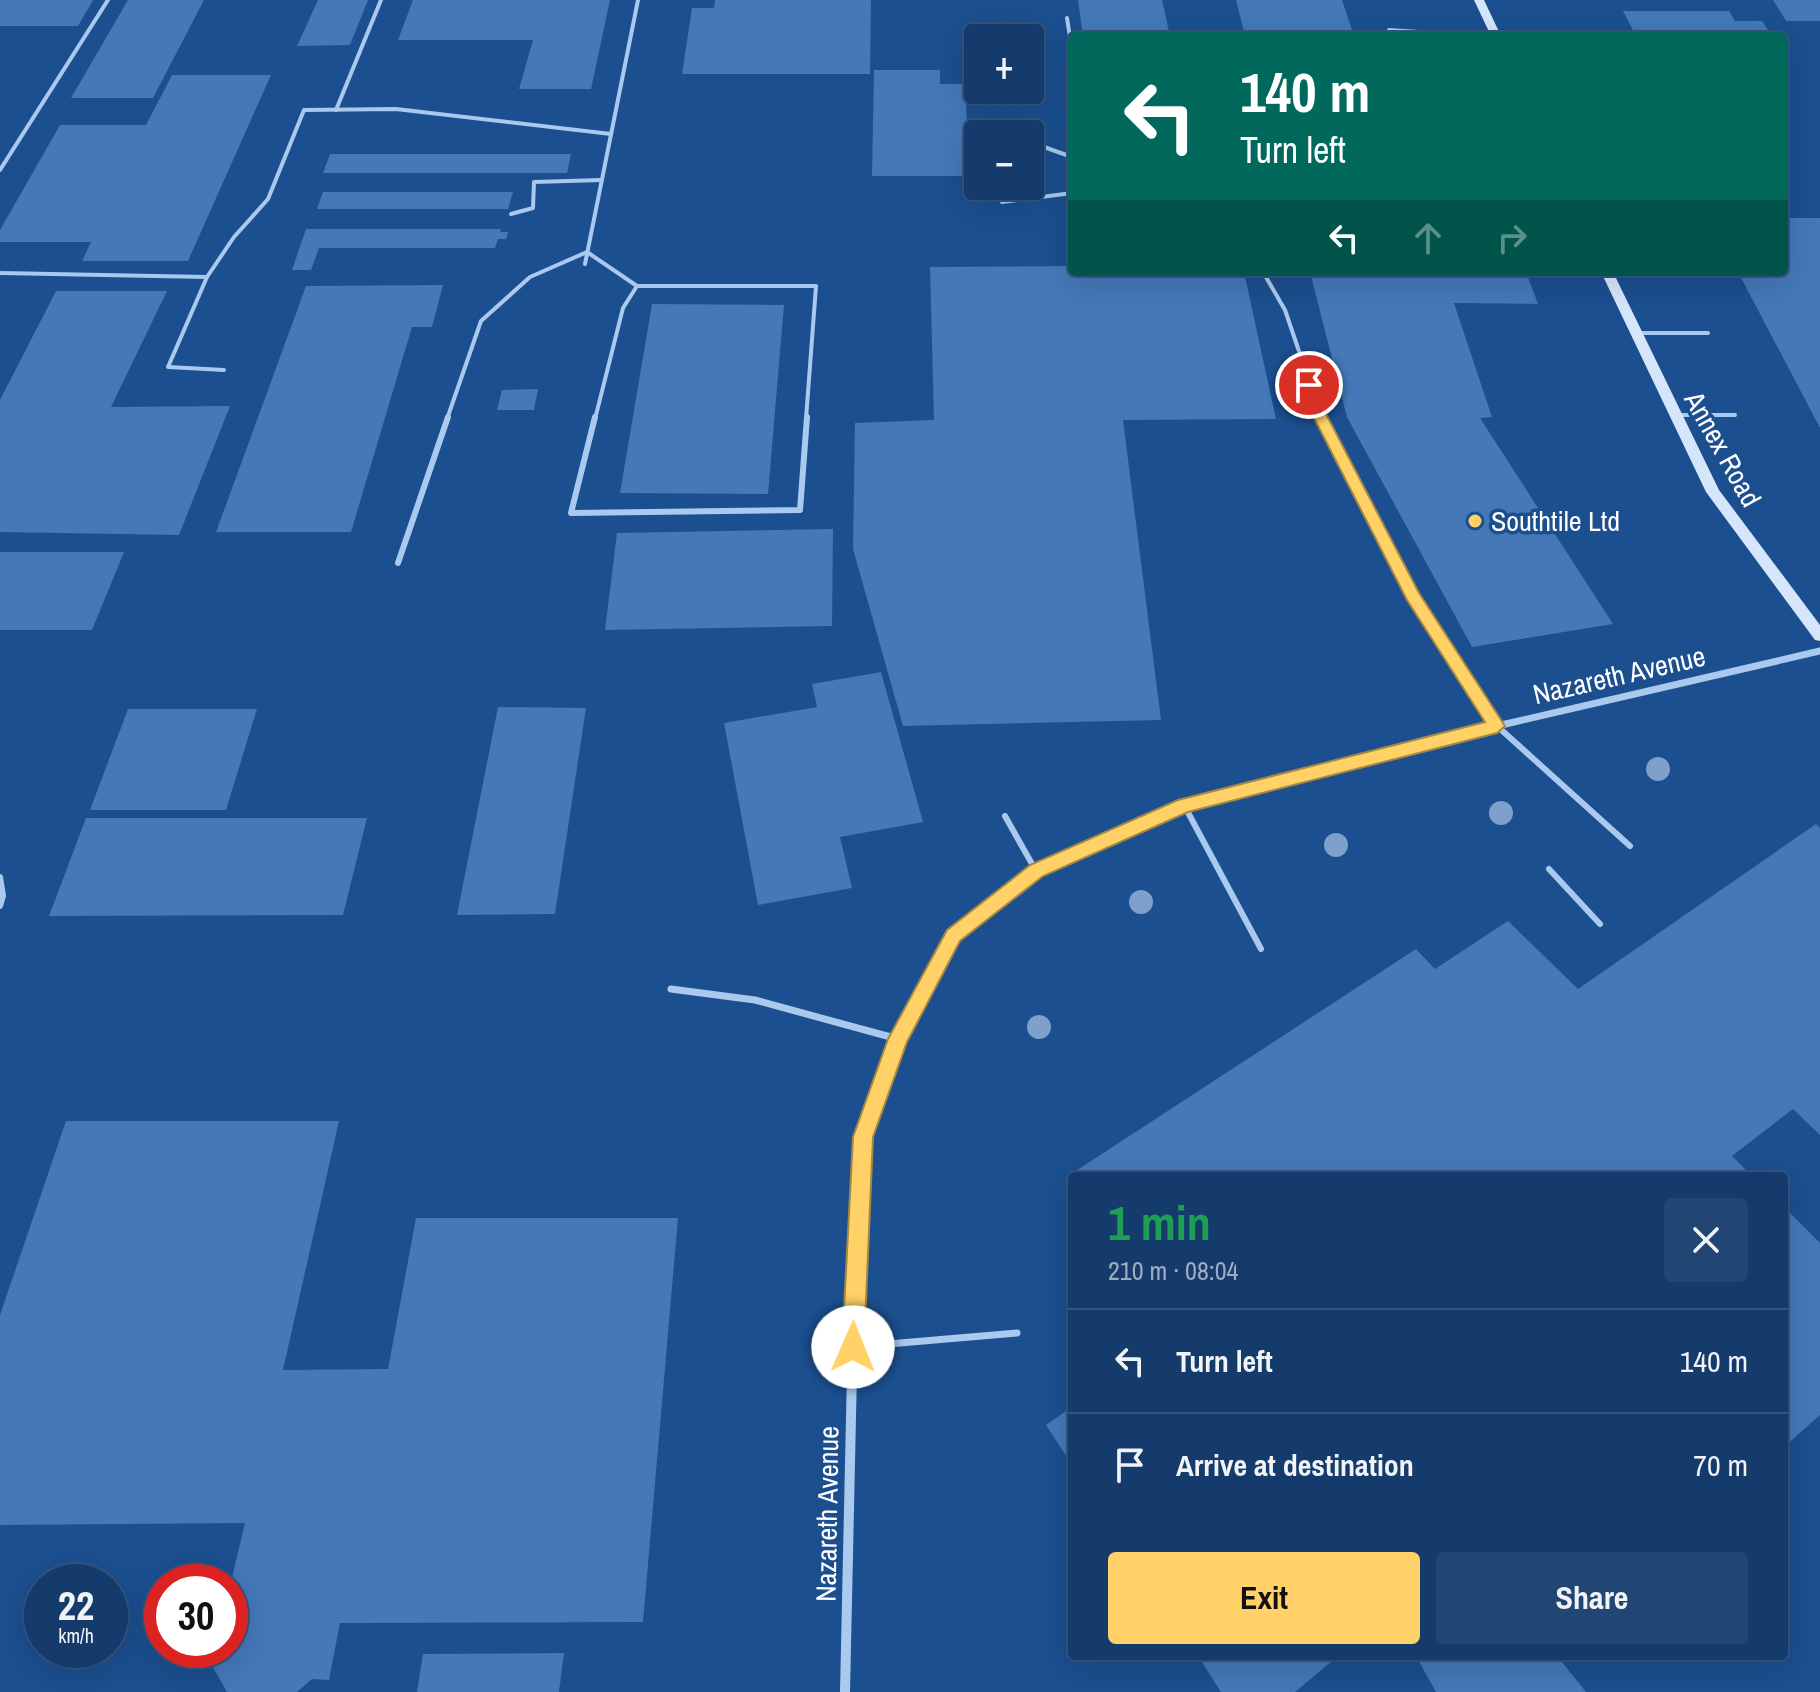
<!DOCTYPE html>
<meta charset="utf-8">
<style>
:root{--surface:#143b6b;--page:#214673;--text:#f1f3f6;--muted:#9dadc1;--line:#33557e;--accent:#ffd166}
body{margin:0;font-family:"Archivo Narrow",sans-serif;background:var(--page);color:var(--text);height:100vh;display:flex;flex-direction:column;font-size:30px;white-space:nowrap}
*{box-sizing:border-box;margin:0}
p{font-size:26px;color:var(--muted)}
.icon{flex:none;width:44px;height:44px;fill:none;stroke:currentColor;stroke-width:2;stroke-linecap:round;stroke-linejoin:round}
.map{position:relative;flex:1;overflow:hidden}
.sheet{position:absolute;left:1068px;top:1172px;width:720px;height:488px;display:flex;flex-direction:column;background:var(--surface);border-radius:8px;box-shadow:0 8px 32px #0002,0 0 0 2px var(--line)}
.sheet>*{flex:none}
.guide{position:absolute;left:1068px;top:32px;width:720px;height:244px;border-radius:8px;box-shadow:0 8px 32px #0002,0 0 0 2px var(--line);background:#00695c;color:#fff;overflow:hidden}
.fabs{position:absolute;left:964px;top:24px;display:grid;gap:16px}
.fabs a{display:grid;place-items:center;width:80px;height:80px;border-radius:8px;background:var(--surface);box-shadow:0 8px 32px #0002,0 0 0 2px var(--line);font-size:40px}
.speed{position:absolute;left:24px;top:1564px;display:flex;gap:16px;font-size:40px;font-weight:700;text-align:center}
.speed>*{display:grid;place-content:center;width:104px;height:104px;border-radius:50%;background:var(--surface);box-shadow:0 8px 32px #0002,0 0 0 2px var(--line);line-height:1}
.speed small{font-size:20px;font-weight:400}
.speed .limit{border:12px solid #d22;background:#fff;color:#111}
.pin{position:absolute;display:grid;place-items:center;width:68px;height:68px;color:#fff;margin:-34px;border:4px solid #fff;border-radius:50%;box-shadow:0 2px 8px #0007}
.me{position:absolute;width:88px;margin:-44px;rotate:1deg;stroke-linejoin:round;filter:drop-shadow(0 0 6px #0008)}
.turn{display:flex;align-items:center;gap:28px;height:168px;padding:0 40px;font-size:36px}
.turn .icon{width:104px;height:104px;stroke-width:2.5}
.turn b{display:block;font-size:56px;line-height:68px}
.lanes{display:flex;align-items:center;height:76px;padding:0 40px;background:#0003;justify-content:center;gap:40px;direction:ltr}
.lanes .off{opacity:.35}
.round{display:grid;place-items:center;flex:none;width:84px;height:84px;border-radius:8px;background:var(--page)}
.summary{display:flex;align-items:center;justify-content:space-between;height:136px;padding:0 40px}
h1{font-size:48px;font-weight:700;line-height:60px;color:#1e9e55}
.cta{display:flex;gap:16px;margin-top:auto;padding:16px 40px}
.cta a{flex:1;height:92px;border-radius:8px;background:var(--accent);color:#111;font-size:32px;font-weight:700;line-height:92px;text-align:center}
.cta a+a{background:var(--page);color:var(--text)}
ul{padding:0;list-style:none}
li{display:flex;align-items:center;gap:24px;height:104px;padding:0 40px;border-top:2px solid var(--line)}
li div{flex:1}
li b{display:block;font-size:30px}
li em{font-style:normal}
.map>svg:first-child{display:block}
.building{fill:#4478b7}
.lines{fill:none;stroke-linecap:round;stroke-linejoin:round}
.lane-far2{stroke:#a9c9ee;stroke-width:4}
.lane-far1{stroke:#a9c9ee;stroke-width:6}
.lane{stroke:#a9c9ee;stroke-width:7}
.street-far1{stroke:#a9c9ee;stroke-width:7}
.street{stroke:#a9c9ee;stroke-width:10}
.secondary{fill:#d6e6fa;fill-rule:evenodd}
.tree{fill:#7ea0ca}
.route{fill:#ffd166;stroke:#a68842;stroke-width:2}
.poi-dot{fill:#ffd166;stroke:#1b4f8f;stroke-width:3}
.labels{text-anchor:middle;stroke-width:7;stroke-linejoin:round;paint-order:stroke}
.street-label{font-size:28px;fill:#fff;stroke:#1b4f8f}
.poi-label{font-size:28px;fill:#fff;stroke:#1b4f8f;text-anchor:start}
</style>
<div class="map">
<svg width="1820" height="1692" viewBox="0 0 1820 1692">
<rect width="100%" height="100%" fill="#1b4f8f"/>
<g class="building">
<path d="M0,0H93L78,26H0Z"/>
<path d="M128,0H204L153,98H71Z"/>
<path d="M318,0H368L350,45L297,46Z"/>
<path d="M413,0H610L591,89H519L533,40H398Z"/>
<path d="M715,0H871L870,74H682L692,8H714Z"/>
<path d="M1078,0H1162L1170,36H1083Z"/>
<path d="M1236,0H1342L1354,36H1245Z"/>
<path d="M1773,0H1820V21H1786Z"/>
<path d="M1623,11H1729L1735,21H1762L1772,36H1636Z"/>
<path d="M874,70H940V84H965L967,122H986L987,134H978V176H872Z"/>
<path d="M172,75H271L188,261H82L91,242H0V230L60,125H146Z"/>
<path d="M330,154H571L567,173H323Z"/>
<path d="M323,192H513L508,209H317Z"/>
<path d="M1784,218H1820V428L1738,272H1784Z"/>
<path d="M306,229H501L500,232H508L506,239H498L495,248H319L311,270H292Z"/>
<path d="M1072,266V272H1244L1276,419L1123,420L1161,720L903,726L853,549L855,423L934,420L930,267Z"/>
<path d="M1310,272H1526L1538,304L1454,303L1492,417L1480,418L1613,624L1472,647L1347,417Z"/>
<path d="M443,285L432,327H412L351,532H216L306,286Z"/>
<path d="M56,291H167L111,407L230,406L179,535L0,532V400Z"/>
<path d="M652,304L784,305L768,494L620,493Z"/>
<path d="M538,389L534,410H497L502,390Z"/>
<path d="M833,529L832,626L605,630L617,533Z"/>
<path d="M0,552H124L92,630H0Z"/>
<path d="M881,672L923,822L840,837L852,888L758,905L724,723L817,707L812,684Z"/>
<path d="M498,707L586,708L555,914L457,915Z"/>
<path d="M128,709H257L226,810H90Z"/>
<path d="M86,818H367L343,915L49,916Z"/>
<path d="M1816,824L1820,828V1135L1793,1109L1732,1156L1752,1176H1068L1416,949L1435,969L1508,921L1578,989Z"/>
<path d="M66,1121H339L283,1370L388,1369L416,1218H678L643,1622L340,1623L329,1680L312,1679L297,1692H227L211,1664L215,1650H230V1586L245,1523L0,1525V1315Z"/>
<path d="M1784,1207L1820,1243V1415L1784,1447Z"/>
<path d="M1072,1407V1465L1046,1425Z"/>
<path d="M564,1653L559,1692H417L423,1654Z"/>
<path d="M1198,1656H1338L1295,1692H1221Z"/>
<path d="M1416,1656H1557L1586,1692H1436Z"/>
</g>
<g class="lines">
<g class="lane-far2">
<path d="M1067,18L1072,50"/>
<path d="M1389,30L1479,36"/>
<path d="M336,110L381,0"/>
<path d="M1030,142L1072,157"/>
<path d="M0,170L108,0"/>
<path d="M1002,202L1072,193"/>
<path d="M511,214L533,208L534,182L602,180"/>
<path d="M585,264L638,0"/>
<path d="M1263,272L1285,310L1322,419"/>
<path d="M0,273L207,277"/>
<path d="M637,286H816L806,419"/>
<path d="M1637,333H1708"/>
<path d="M224,370L168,367L207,277L234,237L268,199L304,110L396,109L611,134"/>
<path d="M1675,415H1735"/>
<path d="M447,419L481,321L530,277L587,252L637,286"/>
<path d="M595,419L623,308L637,286"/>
</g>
<g class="lane-far1">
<path d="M595,417L571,513L800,510L807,417"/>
<path d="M1321,417L1412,596L1497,726L1630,846"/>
<path d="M398,563L448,417"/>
<path d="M1184,805L1261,949"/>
<path d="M1005,816L1036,871"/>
<path d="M1549,869L1600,924"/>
<path d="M0,877L3,896L0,906"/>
</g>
<g class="lane">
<path d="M671,989L755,1000L898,1039"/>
<path d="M853,1347L1017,1333"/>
</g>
<path class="street-far1" d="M935,969L953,935L1036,871L1184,805L1497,726L1820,651"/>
<path class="street" d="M845,1692L854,1280L863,1137L898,1039L936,967"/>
<g class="secondary">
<path d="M1474,0H1484L1501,36H1491Z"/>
<path d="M1601,272H1613L1719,490L1820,625V641L1815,640L1706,492Z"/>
</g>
</g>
<g class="tree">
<circle cx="1658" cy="769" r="12"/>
<circle cx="1501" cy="813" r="12"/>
<circle cx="1336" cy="845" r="12"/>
<circle cx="1141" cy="902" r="12"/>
<circle cx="1039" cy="1027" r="12"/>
</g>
<path class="route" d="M1309,380L1316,385L1324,410L1419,593L1505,726L1497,733L1188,812L1043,876L960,941L907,1042L873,1137L864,1347L861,1355L853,1358L845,1355L842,1347L853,1137L888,1039L947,930L1030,865L1178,800L1485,722L1407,600L1310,410L1302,385Z"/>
<circle class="poi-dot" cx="1475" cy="521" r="8"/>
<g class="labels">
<g class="street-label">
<text transform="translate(1723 449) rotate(61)" y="10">Annex Road</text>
<text transform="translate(1619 675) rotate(-13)" y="10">Nazareth Avenue</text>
<text transform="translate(827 1514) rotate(-89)" y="10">Nazareth Avenue</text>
</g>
<g class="poi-label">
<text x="1491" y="531">Southtile Ltd</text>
</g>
</g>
</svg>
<div class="fabs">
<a>+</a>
<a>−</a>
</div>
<div class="speed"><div>22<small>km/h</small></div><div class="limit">30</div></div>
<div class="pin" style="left:1309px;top:385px;background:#d93025"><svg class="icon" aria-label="arrive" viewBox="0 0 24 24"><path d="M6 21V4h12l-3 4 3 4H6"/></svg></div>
<svg class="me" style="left:853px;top:1347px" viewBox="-20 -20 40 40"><circle r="19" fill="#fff"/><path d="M0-13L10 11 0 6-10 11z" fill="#ffd166"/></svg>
<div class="guide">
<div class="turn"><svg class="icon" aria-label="left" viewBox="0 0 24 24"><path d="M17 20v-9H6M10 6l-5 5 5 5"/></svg><div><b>140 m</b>Turn left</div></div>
<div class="lanes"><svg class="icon" aria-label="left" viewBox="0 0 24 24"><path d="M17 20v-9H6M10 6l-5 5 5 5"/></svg><svg class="icon off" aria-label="ahead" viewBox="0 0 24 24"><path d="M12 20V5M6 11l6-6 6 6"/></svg><svg class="icon off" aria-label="right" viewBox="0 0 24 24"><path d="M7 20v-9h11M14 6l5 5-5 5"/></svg></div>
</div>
<section class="sheet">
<div class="summary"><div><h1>1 min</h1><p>210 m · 08:04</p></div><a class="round"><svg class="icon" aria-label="close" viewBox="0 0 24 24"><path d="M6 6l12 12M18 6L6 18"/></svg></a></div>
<ul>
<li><svg class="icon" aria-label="left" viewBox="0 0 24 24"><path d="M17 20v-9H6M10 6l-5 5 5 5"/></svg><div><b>Turn left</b></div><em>140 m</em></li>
<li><svg class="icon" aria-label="arrive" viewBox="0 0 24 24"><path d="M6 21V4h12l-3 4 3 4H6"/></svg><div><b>Arrive at destination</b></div><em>70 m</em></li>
</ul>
<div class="cta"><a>Exit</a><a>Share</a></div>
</section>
</div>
